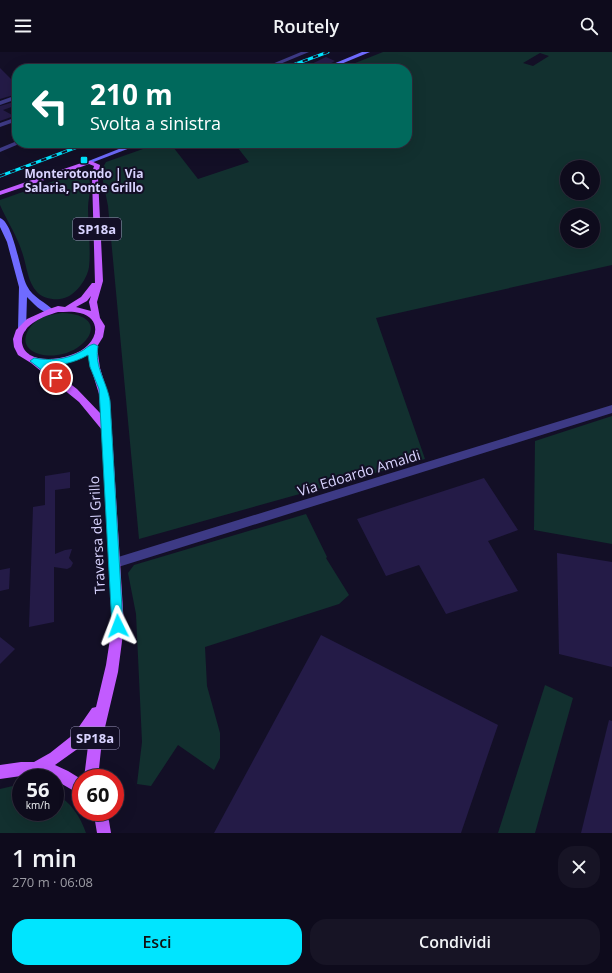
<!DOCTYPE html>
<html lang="it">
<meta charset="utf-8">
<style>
:root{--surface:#0e0b1c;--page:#171425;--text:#f1f3f6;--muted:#9b9ba3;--line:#2e2b3b;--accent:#00e5ff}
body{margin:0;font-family:"Open Sans",sans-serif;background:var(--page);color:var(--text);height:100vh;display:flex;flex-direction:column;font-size:15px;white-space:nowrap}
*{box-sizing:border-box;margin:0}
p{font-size:13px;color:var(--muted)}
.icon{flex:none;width:22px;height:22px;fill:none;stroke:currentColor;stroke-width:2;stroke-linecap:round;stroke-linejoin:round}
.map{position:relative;height:781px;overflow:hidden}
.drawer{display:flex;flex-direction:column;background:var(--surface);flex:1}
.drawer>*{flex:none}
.guide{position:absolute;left:12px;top:12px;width:400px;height:84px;border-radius:16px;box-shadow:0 4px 16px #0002,0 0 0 1px var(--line);background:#00695c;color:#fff;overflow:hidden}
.fabs{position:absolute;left:560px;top:108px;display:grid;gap:8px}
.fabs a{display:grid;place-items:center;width:40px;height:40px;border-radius:50%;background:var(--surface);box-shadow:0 4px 16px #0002,0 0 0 1px var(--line);font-size:20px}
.speed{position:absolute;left:12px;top:717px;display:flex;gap:8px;font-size:20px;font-weight:700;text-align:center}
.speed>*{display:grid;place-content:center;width:52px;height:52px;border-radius:50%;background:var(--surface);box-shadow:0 4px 16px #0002,0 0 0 1px var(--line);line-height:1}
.speed small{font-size:10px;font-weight:400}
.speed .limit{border:6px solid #d22;background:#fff;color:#111}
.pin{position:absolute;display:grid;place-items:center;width:34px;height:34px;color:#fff;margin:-17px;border:2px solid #fff;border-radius:50%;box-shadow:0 1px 4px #0007}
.me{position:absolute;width:44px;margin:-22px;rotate:357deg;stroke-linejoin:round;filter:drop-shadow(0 0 3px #0008)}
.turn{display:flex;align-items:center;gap:14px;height:84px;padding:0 12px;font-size:18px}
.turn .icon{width:52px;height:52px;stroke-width:2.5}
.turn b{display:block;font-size:28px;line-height:34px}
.round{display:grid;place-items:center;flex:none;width:42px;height:42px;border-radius:16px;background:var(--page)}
.overview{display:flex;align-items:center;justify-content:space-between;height:68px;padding:0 12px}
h1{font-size:24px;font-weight:600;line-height:30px}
.button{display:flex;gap:8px;margin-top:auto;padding:8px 12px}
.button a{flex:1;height:46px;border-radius:16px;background:var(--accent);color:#111;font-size:16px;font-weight:600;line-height:46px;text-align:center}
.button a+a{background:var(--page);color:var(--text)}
header{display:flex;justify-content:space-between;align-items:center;height:52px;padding:0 12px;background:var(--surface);font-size:18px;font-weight:600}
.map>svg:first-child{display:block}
.green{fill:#12302f;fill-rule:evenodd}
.building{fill:#241b47}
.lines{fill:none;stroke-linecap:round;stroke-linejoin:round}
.minor{fill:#3d3a85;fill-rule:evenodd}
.tertiary{fill:#3d3a85;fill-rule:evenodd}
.secondary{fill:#6f6bff;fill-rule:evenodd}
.primary{fill:#c25bff;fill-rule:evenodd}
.rail-casing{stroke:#00e5ff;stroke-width:3}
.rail{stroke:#130f26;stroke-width:2;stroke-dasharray:5.5;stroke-linecap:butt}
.route{fill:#00e5ff;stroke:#0095a6}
.poi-dot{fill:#00e5ff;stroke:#130f26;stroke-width:1.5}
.labels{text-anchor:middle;stroke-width:4;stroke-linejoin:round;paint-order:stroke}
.far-poi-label{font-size:12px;font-weight:bold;fill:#d9d4ff;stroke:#130f26}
.shield{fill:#130f26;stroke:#9e99be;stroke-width:1}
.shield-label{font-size:13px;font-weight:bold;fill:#d9d4ff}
.street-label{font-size:14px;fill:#d9d4ff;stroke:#130f26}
</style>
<header><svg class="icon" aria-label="menu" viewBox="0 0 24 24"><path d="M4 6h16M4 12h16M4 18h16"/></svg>Routely<svg class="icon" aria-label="search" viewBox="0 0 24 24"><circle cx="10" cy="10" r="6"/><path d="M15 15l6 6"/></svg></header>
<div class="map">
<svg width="612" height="781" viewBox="0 0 612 781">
<rect width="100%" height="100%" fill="#130f26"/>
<g class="green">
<path d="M383,0H612V213L376,266L425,407L139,487L108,154L101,119L106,110L160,91H170L198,127L249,110L234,91H407V17H340ZM540,1L549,4L533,14L523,11ZM567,115H593V141H567ZM567,163H593V189H567Z"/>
<path d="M74,122L89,126C92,136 88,147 88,156C88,175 91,197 89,215C87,228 74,246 60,247C53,248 42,246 37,240C27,229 27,214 22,200C17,184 7,169 0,153V148Z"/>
<path d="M62,261C120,263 79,313 39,302C16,295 26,274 41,266C48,263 55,262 62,261Z"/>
<path d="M612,364V492L534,478L535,389Z"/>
<path d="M306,462L327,505L326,506L349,543L339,552L205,595L207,634L220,681V706L214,718L178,693L151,734L137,732L142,690L136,562L128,521L134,513Z"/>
<path d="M545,633L573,646L535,781H498Z"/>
<path d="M17,733H21V760H55V742C71,750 80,764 86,781H0V737Z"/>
</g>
<g class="building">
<path d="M326,5L335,9L320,17H301Z"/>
<path d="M0,16L17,33V42L0,47Z"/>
<path d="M17,49V53L3,58L14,64L0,69V54Z"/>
<path d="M70,420V436L55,438V502L65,498L72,497L69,506L73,511L71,515L67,517L54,515V570L29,575L33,455L45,453V424Z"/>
<path d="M484,426L518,478L488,489L518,539L446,562L419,513L386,524L357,467Z"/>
<path d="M557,501L612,510V615L559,602Z"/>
<path d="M10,516L9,537L0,539V518Z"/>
<path d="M321,583L498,673L461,781H214Z"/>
<path d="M0,585L15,597L0,612Z"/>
<path d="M609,668L612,669V781H581Z"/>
</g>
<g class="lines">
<g class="minor">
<path d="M301,0H309L268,17H260Z"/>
<path d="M17,43V47L0,53V49Z"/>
<path d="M17,65V69L0,75V71Z"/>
<path d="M17,89V91H20L19,92L0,100V96Z"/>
</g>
<path class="tertiary" d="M612,353V361L115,516L111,515L109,511L111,507L115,506Z"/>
<g class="secondary">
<path d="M362,0H370L329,17H321Z"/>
<path d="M134,91H143L91,111L86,110Z"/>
<path d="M0,166C14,171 20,221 27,234C33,246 46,250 54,259L53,261C43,263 33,251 27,245L26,278L22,281L18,278L19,235L7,190L0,175Z"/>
</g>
<g class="primary">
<path d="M87,109H91L100,113L98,126L103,229L97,250L100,266L105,274L103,285L98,293V302L100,316L110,349L124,574L118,620L102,688L98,726H84L89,686L76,698L55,713L68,719L81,727V743L55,728V726L21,724L0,727V713L21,710H34L50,701L74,682L92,656L96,655L106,613L112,574L102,378L79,350L31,311L18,303L14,295L13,287L16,278L27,267L49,257L58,254L65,255L81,245L92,231H95L92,125C85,124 65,125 62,122L0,143V139ZM89,112L94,114L92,121L81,119L67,120ZM91,244L89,250L91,259L76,255L87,249ZM58,260C65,260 73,259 80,261C97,265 100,281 88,293C77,305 45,312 30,303C26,300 23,297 22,291C20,273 44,264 58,260ZM89,301L91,316L99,342L101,362L77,337L44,312C61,313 75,311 89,301Z"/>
<path d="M91,760H105L109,769L111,781H97L95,769Z"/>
</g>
<defs>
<g id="rail">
<path d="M282,17L328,0"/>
<path d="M0,124L88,91"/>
</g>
</defs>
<use href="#rail" class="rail-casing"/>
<use href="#rail" class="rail"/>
</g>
<path class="route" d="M94,292L98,294C94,315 107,330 110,349L123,574L122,577L118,579L114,577L112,574L99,337L90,315L88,303C74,311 61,313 46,314L59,324L60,326L59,328L56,329L30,309L34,306C50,309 65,308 80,300C85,298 88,293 94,292Z"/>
<rect class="poi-dot" x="80" y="104" width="8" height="8" rx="2"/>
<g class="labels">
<g class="far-poi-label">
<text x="84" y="126">Monterotondo | Via<tspan x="84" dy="14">Salaria, Ponte Grillo</tspan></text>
</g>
<g class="shield">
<rect x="73" y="166" width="48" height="22" rx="3"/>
<rect x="71" y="675" width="48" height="22" rx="3"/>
</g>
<g class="shield-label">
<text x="97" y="182">SP18a</text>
<text x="95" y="691">SP18a</text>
</g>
<g class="street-label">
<text transform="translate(359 421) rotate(-17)" y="5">Via Edoardo Amaldi</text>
<text transform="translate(97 483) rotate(-93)" y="5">Traversa del Grillo</text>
</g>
</g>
</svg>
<div class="fabs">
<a><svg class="icon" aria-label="search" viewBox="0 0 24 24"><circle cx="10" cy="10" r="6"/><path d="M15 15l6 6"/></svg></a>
<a><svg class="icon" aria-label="layers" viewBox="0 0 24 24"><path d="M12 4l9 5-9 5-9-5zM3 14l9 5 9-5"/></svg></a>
</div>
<div class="speed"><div>56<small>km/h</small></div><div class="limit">60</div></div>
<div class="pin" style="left:56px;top:326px;background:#d93025"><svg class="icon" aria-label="arrive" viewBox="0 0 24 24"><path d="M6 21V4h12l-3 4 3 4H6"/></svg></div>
<svg class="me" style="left:118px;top:574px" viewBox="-20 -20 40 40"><path d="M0-17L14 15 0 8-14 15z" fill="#00e5ff" stroke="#fff" stroke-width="4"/></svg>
<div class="guide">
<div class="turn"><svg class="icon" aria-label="left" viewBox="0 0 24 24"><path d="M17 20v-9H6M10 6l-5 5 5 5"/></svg><div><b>210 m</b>Svolta a sinistra</div></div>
</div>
</div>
<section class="drawer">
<div class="overview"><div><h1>1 min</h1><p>270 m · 06:08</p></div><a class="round"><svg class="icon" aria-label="close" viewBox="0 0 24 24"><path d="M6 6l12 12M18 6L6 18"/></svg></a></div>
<div class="button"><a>Esci</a><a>Condividi</a></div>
</section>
